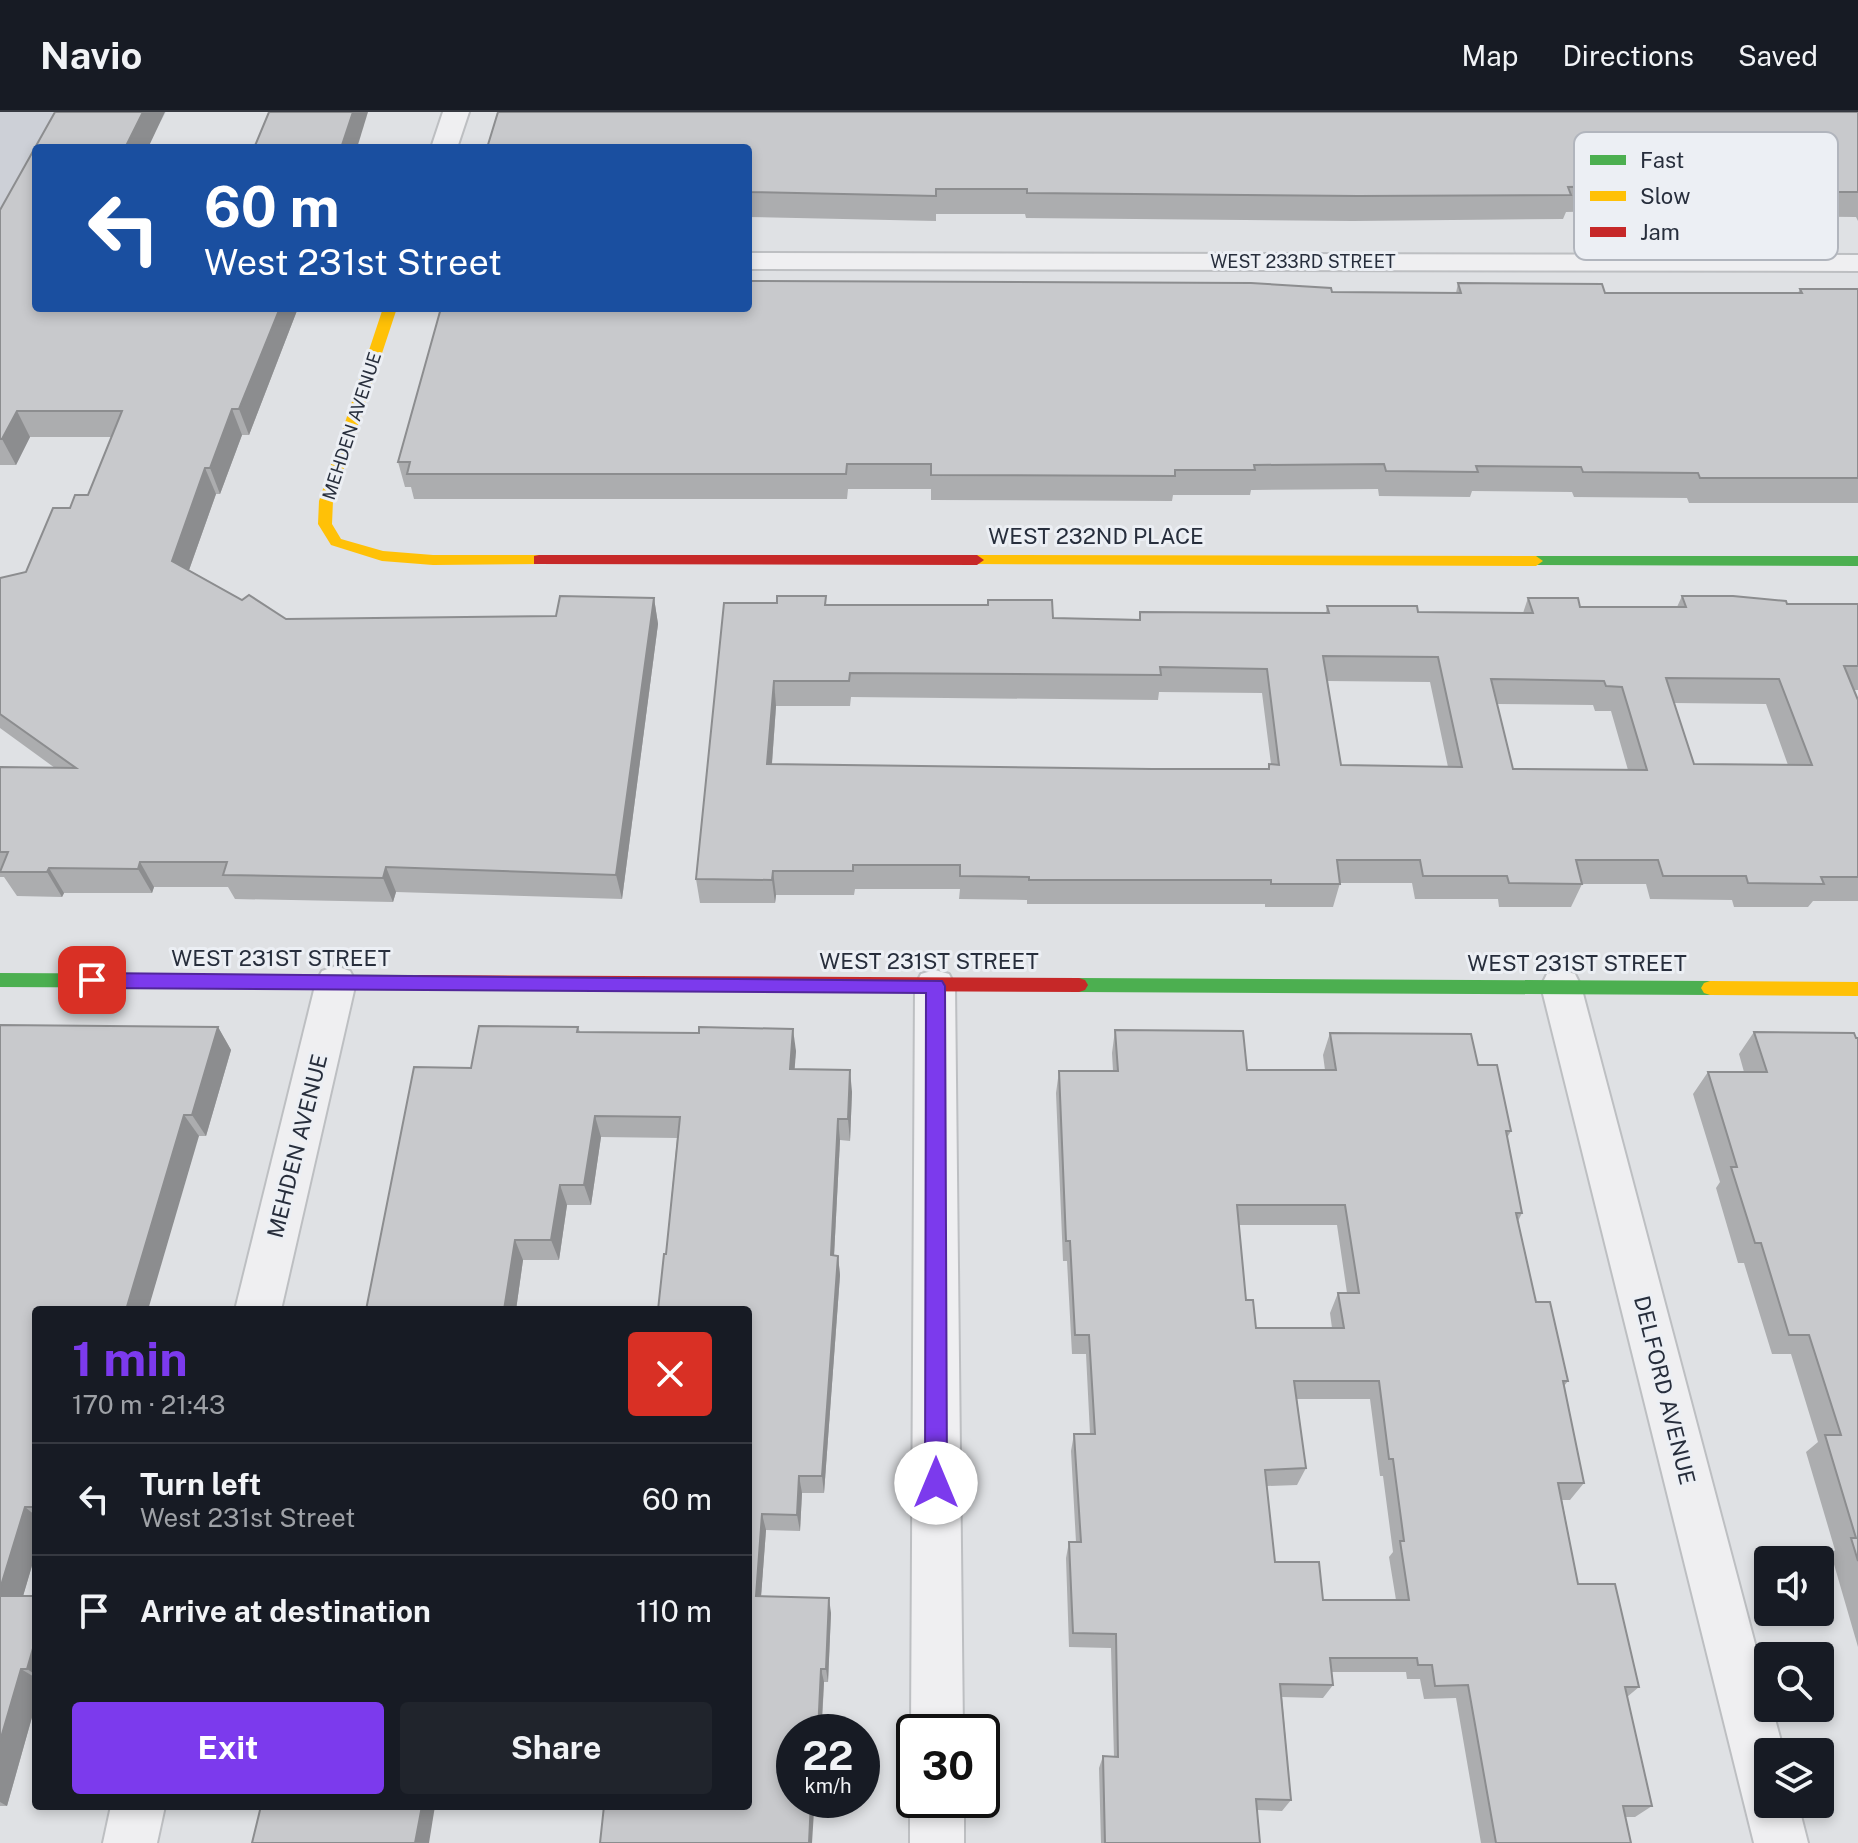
<!DOCTYPE html>
<meta charset="utf-8">
<style>
:root{--surface:#171b24;--page:#20242c;--text:#f1f3f6;--muted:#9ea1a6;--line:#363941;--accent:#7c3aed}
body{margin:0;font-family:"Public Sans",sans-serif;background:var(--page);color:var(--text);height:100vh;display:flex;flex-direction:column;font-size:30px;white-space:nowrap}
*{box-sizing:border-box;margin:0}
p{font-size:26px;color:var(--muted)}
.icon{flex:none;width:44px;height:44px;fill:none;stroke:currentColor;stroke-width:2;stroke-linecap:round;stroke-linejoin:round}
.map{position:relative;flex:1;overflow:hidden}
.sheet{position:absolute;left:32px;top:1194px;width:720px;height:504px;display:flex;flex-direction:column;background:var(--surface);border-radius:8px;box-shadow:0 4px 12px #0003}
.sheet>*{flex:none}
.banner{position:absolute;left:32px;top:32px;width:720px;height:168px;border-radius:8px;box-shadow:0 4px 12px #0003;background:#1a4fa0;color:#fff;overflow:hidden}
.buttons{position:absolute;left:1754px;top:1434px;display:grid;gap:16px}
.buttons a{display:grid;place-items:center;width:80px;height:80px;border-radius:8px;background:var(--surface);box-shadow:0 4px 12px #0003;font-size:40px}
.speed{position:absolute;left:776px;top:1602px;display:flex;gap:16px;font-size:40px;font-weight:700;text-align:center}
.speed>*{display:grid;place-content:center;width:104px;height:104px;border-radius:50%;background:var(--surface);box-shadow:0 4px 12px #0003;line-height:1}
.speed small{font-size:20px;font-weight:400}
.speed .limit{border:4px solid #111;border-radius:12px;background:#fff;color:#111}
.pin{position:absolute;display:grid;place-items:center;width:68px;height:68px;color:#fff;margin:-34px;border-radius:16px;box-shadow:0 4px 12px #0006}
.me{position:absolute;width:88px;margin:-44px;rotate:0deg;stroke-linejoin:round;filter:drop-shadow(0 0 6px #0008)}
.turn{display:flex;align-items:center;gap:28px;height:168px;padding:0 40px;font-size:36px}
.turn .icon{width:104px;height:104px;stroke-width:2.5}
.turn b{display:block;font-size:56px;line-height:68px}
.round{display:grid;place-items:center;flex:none;width:84px;height:84px;border-radius:8px;background:var(--page)}
.headline{display:flex;align-items:center;justify-content:space-between;height:136px;padding:0 40px}
h1{font-size:48px;font-weight:700;line-height:60px;color:var(--accent)}
.cta{display:flex;gap:16px;margin-top:auto;padding:16px 40px}
.cta a{flex:1;height:92px;border-radius:8px;background:var(--accent);color:#fff;font-size:32px;font-weight:700;line-height:92px;text-align:center}
.cta a+a{background:var(--page);color:var(--text)}
ul{padding:0;list-style:none}
li{display:flex;align-items:center;gap:24px;height:112px;padding:0 40px;border-top:2px solid var(--line)}
li div{flex:1}
li b{display:block;font-size:30px}
li em{font-style:normal}
header{display:flex;align-items:center;gap:48px;box-sizing:border-box;height:112px;padding:0 40px;background:var(--surface);border-bottom:2px solid var(--line)}
header strong{font-size:38px}
nav{display:flex;gap:44px;margin-inline-start:auto;font-size:28px}
.map>svg:first-child{display:block}
.built{fill:#cdd0d7}
.lines{fill:none;stroke-linecap:round;stroke-linejoin:round}
.street-casing{stroke:#bdbfc2;stroke-width:4}
.street{fill:#efeff1;fill-rule:evenodd}
.fast{fill:#4caf50;fill-rule:evenodd}
.slow{fill:#ffc107;fill-rule:evenodd}
.jam{fill:#c62828;fill-rule:evenodd}
.wall{fill:#acadaf;fill-rule:evenodd}
.shaded-wall{fill:#8c8d8f}
.building{fill:#c8c9cc;stroke:#8c8d8f;stroke-width:2;fill-rule:evenodd}
.route{fill:#7c3aed;stroke:#51269a;stroke-width:2}
.labels{text-anchor:middle;stroke-width:6;stroke-linejoin:round;paint-order:stroke}
.far-street-label{font-size:18px;fill:#272e3c;stroke:#eceff4}
.street-label{font-size:22px;fill:#272e3c;stroke:#eceff4}
.key{fill:#eceff4;stroke:#b1b5bd;stroke-width:2}
.key-label{font-size:22px;fill:#272e3c}
</style>
<header>
<strong>Navio</strong>
<nav><a>Map</a><a>Directions</a><a>Saved</a></nav>
</header>
<div class="map">
<svg width="1858" height="1731" viewBox="0 0 1858 1731">
<rect width="100%" height="100%" fill="#dfe1e4"/>
<path class="built" d="M0,0H166L146,36H36L0,160Z"/>
<g class="lines">
<defs>
<g id="street">
<path d="M443,0H469L457,36H431Z"/>
<path d="M748,141L1858,143V159L748,157Z"/>
<path d="M336,854L350,859L356,870L281,1198H235L316,870L322,859Z"/>
<path d="M935,858L949,862L955,874L963,1620H914V1628L911,1620L915,874L921,862Z"/>
<path d="M1561,858L1575,862L1581,874L1768,1581V1596H1772L1784,1640H1768V1692H1798L1808,1731H1754L1541,874L1547,862Z"/>
<path d="M914,1679V1688H964V1731H910V1688Z"/>
<path d="M111,1694H165L157,1731H103Z"/>
</g>
</defs>
<use href="#street" class="street-casing"/>
<use href="#street" class="street"/>
<g class="fast">
<path d="M1536,444H1858V454L1531,453V445Z"/>
<path d="M0,861L419,863L425,865L428,870L425,875L419,877L0,875Z"/>
<path d="M1079,866L1710,869L1716,871L1719,876L1716,881L1710,883L1079,880L1073,878L1070,873L1073,868Z"/>
</g>
<g class="slow">
<path d="M383,196H397L333,389L332,412L341,427L383,439L433,443H539L544,444V452L433,453L382,449L331,433L318,412L319,389Z"/>
<path d="M977,443L1536,444L1543,449L1536,454L972,452V444Z"/>
<path d="M1710,869L1858,870V884L1710,883L1704,881L1701,876L1704,871Z"/>
</g>
<g class="jam">
<path d="M539,443H977L984,448L977,453L534,452V444Z"/>
<path d="M419,863L1079,866L1085,868L1088,873L1085,878L1079,880L419,877L413,875L410,870L413,865Z"/>
</g>
</g>
<g class="wall">
<path d="M1858,0V109L1856,105L1743,104L1741,100L1613,99L1566,100L1563,107L1353,109L1026,106L1025,102H936V109L748,105V36Z"/>
<path d="M0,98L36,196H298L249,323H242L220,382H216L189,458L242,488L286,507L556,504L654,486L658,512L622,787L396,780L393,790L235,787L228,775H154L152,781H64L62,785L17,784L4,765H0V655L55,656L0,616V466L26,460L70,396L88,383L112,325H30L16,353H0Z"/>
<path d="M1458,171L1605,181H1798L1800,177H1858V391H1689L1687,386L1574,385L1572,380L1472,379L1470,385L1379,384L1378,377L1251,378L1250,383H1173L1172,389L931,388V377H848L847,387H414L411,375H405L398,350L1332,180L1456,181Z"/>
<path d="M826,484V493L1053,506L1139,507L1140,500L1326,501L1327,494L1418,500L1523,501L1528,486L1580,495H1677L1682,484L1787,492H1858V578H1854L1858,588V789H1813L1808,795H1734L1732,788L1650,787L1646,772H1582L1571,795H1499L1498,787H1415L1412,771H1340L1333,795H1265V792H1027V788L959,787L960,777H855L854,783H776L775,791H700L696,767L777,491ZM1327,569L1430,570L1448,655L1341,653ZM1159,580L1262,581L1271,652H1269L1268,657H1152L772,652L776,594H850L851,585L1158,588ZM1674,591L1766,592L1788,653L1694,652ZM1497,592L1593,593L1595,599H1611L1628,658L1513,657Z"/>
<path d="M0,913L218,915L231,938L206,1024H199L36,1198V1440L23,1484H36V1591L7,1694H0Z"/>
<path d="M578,915L580,920L796,939L794,957L852,980L850,1029L840,1028L834,1144H838L840,1163L824,1381H802L800,1419L766,1418L761,1484L831,1501L828,1570H824L818,1699L748,1694L666,1142L677,1026L601,1025L591,1093H567L559,1148H523L516,1198H366L471,956Z"/>
<path d="M1115,918L1247,958H1325L1323,943L1330,921L1478,953L1511,1019L1507,1026L1522,1101L1518,1109L1536,1190L1568,1269L1564,1274L1584,1371L1570,1388H1562L1578,1472L1639,1575L1627,1585L1652,1694L1635,1705H1625L1631,1731H1481L1456,1586L1424,1587L1420,1567H1407L1406,1560H1331L1333,1573L1323,1586L1282,1585L1291,1688L1282,1699L1257,1698L1260,1731H1101L1099,1656L1103,1644L1114,1645L1111,1536L1069,1535L1066,1446L1069,1430H1076L1071,1339L1074,1322H1090L1086,1242H1072L1067,1149H1063L1056,981L1059,959H1113L1112,941ZM1239,1113H1337L1347,1181H1338L1330,1201L1332,1216H1256L1246,1188ZM1297,1287H1370L1380,1364H1383L1393,1440L1389,1445L1396,1488H1323L1275,1450L1267,1374L1297,1373L1306,1356Z"/>
<path d="M1754,920L1858,926V1535L1831,1442L1835,1438L1806,1340L1818,1330L1791,1242H1772L1744,1151H1738L1716,1076L1720,1070L1693,982L1708,960H1744L1739,942Z"/>
</g>
<g class="shaded-wall">
<path d="M143,0H165L148,36H125Z"/>
<path d="M353,0H368L357,36H341Z"/>
<path d="M280,196H298L249,323L239,297Z"/>
<path d="M232,297L242,323L220,382L210,356Z"/>
<path d="M17,299L30,325L16,353L2,327Z"/>
<path d="M205,356L216,382L183,475L172,449Z"/>
<path d="M654,486L658,512L622,787L616,763Z"/>
<path d="M774,569L776,594L770,677L767,652Z"/>
<path d="M140,750L154,775L152,781L138,757Z"/>
<path d="M386,755L396,780L393,790L383,766Z"/>
<path d="M49,756L64,781L62,785L47,760Z"/>
<path d="M773,759L776,783L775,791L772,768Z"/>
<path d="M218,915L231,938L206,1024L192,1003Z"/>
<path d="M793,917L796,939L793,979L790,957Z"/>
<path d="M850,958L852,980L850,1029L848,1007Z"/>
<path d="M184,1003L199,1024L148,1198H126Z"/>
<path d="M595,1004L601,1025L591,1093L584,1073Z"/>
<path d="M838,1007L840,1028L833,1163L831,1143Z"/>
<path d="M560,1073L567,1093L559,1148L551,1128Z"/>
<path d="M515,1128L523,1148L516,1198H504Z"/>
<path d="M838,1144L840,1163L824,1381L822,1364Z"/>
<path d="M799,1364L802,1381L800,1419L797,1403Z"/>
<path d="M25,1395L36,1404V1440L19,1498L0,1485V1477Z"/>
<path d="M762,1402L766,1418L760,1498L756,1484Z"/>
<path d="M829,1486L831,1501L828,1570L826,1557Z"/>
<path d="M36,1526V1563L27,1557Z"/>
<path d="M21,1557L36,1566V1591L7,1694L0,1690V1629Z"/>
<path d="M821,1557L824,1570L821,1620H818Z"/>
<path d="M811,1688L814,1699L812,1731H809Z"/>
<path d="M422,1694H435L429,1731H415Z"/>
</g>
<g class="building">
<path d="M55,0H143L125,36H36V196H280L239,297H232L210,356H205L172,449L242,488L249,483L286,507L556,504L560,484L654,486L616,763L386,755L383,766L223,763L227,750H140L138,757L49,756L47,760H0L8,740H0V655L76,656L0,602V466L26,460L53,396H70L75,383H88L122,299H17L2,327H0V98Z"/>
<path d="M269,0H353L341,36H254Z"/>
<path d="M498,0H1858V80H1753L1751,76L1622,74L1568,75L1571,83L1358,84L1027,81V77H936V84L748,80V36H487Z"/>
<path d="M748,169L1251,171L1331,176L1332,180L1461,181L1458,171L1602,172L1605,181H1802L1800,177H1858V366H1700L1698,361L1583,360L1581,355L1476,354L1478,360L1386,359L1384,352L1254,353L1255,358H1175V364L931,363V352H847L846,362H407L410,350H398L441,196H748Z"/>
<path d="M777,484H826L825,493H988V488H1052L1053,506L1140,508V500L1329,501L1327,494H1417L1418,500L1533,501L1528,486H1578L1580,495H1686L1682,484H1733L1786,489L1787,492H1858V554H1844L1858,588V765H1821L1824,772L1748,771L1746,764H1663L1658,748H1576L1582,772L1509,771L1507,764H1423L1420,748H1337L1340,772H1271V768H1029V765L960,764V753H853V759H773L772,768L696,767L724,491H777ZM1323,544L1438,545L1462,655L1341,653ZM1160,555L1267,557L1279,653L1269,652V657H1152L767,652L774,569H849L850,561L1161,563ZM1666,566L1779,567L1812,653L1694,652ZM1491,567L1604,569L1606,574L1622,575L1647,658L1513,657Z"/>
<path d="M0,913L218,915L192,1003H184L126,1198H36V1395H25L0,1477Z"/>
<path d="M479,914L578,915L577,920L699,921V915L793,917L790,957L850,958L848,1007H838L831,1143L838,1144L822,1364H799L797,1403L762,1402L756,1484L829,1486L826,1557H821L818,1620H794V1688H811L809,1731H600L604,1694H748V1198H658L664,1142H666L680,1005L595,1004L584,1073H560L551,1128H515L504,1198H366L414,955L471,956Z"/>
<path d="M1115,918L1243,919L1247,958H1336L1330,921L1471,922L1478,953H1497L1511,1019H1506L1522,1101H1516L1536,1190H1550L1568,1269H1563L1584,1371H1558L1578,1472H1615L1639,1575H1625L1652,1694H1623L1631,1731H1496L1468,1573L1435,1574L1432,1553H1418L1417,1546H1330L1333,1573L1280,1572L1291,1688L1256,1687L1260,1731H1105L1103,1644L1118,1645L1116,1522L1073,1521L1069,1430H1081L1074,1322H1095L1089,1223H1075L1070,1129H1066L1059,959H1118ZM1237,1093H1345L1359,1181H1338L1344,1216H1256L1253,1188H1246ZM1294,1269H1379L1389,1347H1393L1404,1429H1400L1409,1488H1323L1319,1450H1275L1265,1358L1306,1356Z"/>
<path d="M1754,920L1854,921L1856,926H1858V1449L1851,1426H1856L1825,1323H1841L1809,1223H1789L1761,1131H1755L1731,1055H1737L1708,960H1767Z"/>
<path d="M0,1484H36V1526L27,1557H21L0,1629Z"/>
<path d="M261,1694H422L415,1731H252Z"/>
</g>
<path class="route" d="M92,861L942,869L945,874L947,1371L944,1379L936,1382L928,1379L925,1371L926,881L92,876L83,868Z"/>
<g class="labels">
<g class="far-street-label">
<text x="1303" y="156">WEST 233RD STREET</text>
<text transform="translate(352 314) rotate(-72)" y="6">MEHDEN AVENUE</text>
</g>
<g class="street-label">
<text x="1096" y="432">WEST 232ND PLACE</text>
<text x="281" y="854">WEST 231ST STREET</text>
<text x="929" y="857">WEST 231ST STREET</text>
<text x="1577" y="859">WEST 231ST STREET</text>
<text transform="translate(297 1034) rotate(-76)" y="8">MEHDEN AVENUE</text>
<text transform="translate(1665 1278) rotate(76)" y="8">DELFORD AVENUE</text>
</g>
</g>
<rect x="1574" y="20" width="264" height="128" rx="12" class="key"/>
<rect x="1590" y="43" width="36" height="10" fill="#4caf50"/>
<rect x="1590" y="79" width="36" height="10" fill="#ffc107"/>
<rect x="1590" y="115" width="36" height="10" fill="#c62828"/>
<g class="key-label">
<text x="1640" y="56">Fast</text>
<text x="1640" y="92">Slow</text>
<text x="1640" y="128">Jam</text>
</g>
</svg>
<div class="buttons">
<a><svg class="icon" aria-label="sound" viewBox="0 0 24 24"><path d="M4 9h4l5-4v14l-5-4H4zM17 9q2 3 0 6"/></svg></a>
<a><svg class="icon" aria-label="search" viewBox="0 0 24 24"><circle cx="10" cy="10" r="6"/><path d="M15 15l6 6"/></svg></a>
<a><svg class="icon" aria-label="layers" viewBox="0 0 24 24"><path d="M12 4l9 5-9 5-9-5zM3 14l9 5 9-5"/></svg></a>
</div>
<div class="speed"><div>22<small>km/h</small></div><div class="limit">30</div></div>
<div class="pin" style="left:92px;top:868px;background:#d93025"><svg class="icon" aria-label="arrive" viewBox="0 0 24 24"><path d="M6 21V4h12l-3 4 3 4H6"/></svg></div>
<svg class="me" style="left:936px;top:1371px" viewBox="-20 -20 40 40"><circle r="19" fill="#fff"/><path d="M0-13L10 11 0 6-10 11z" fill="#7c3aed"/></svg>
<div class="banner">
<div class="turn"><svg class="icon" aria-label="left" viewBox="0 0 24 24"><path d="M17 20v-9H6M10 6l-5 5 5 5"/></svg><div><b>60 m</b>West 231st Street</div></div>
</div>
<section class="sheet">
<div class="headline"><div><h1>1 min</h1><p>170 m · 21:43</p></div><a class="round" style="background:#d93025;color:#fff"><svg class="icon" aria-label="close" viewBox="0 0 24 24"><path d="M6 6l12 12M18 6L6 18"/></svg></a></div>
<ul>
<li><svg class="icon" aria-label="left" viewBox="0 0 24 24"><path d="M17 20v-9H6M10 6l-5 5 5 5"/></svg><div><b>Turn left</b><p>West 231st Street</p></div><em>60 m</em></li>
<li><svg class="icon" aria-label="arrive" viewBox="0 0 24 24"><path d="M6 21V4h12l-3 4 3 4H6"/></svg><div><b>Arrive at destination</b></div><em>110 m</em></li>
</ul>
<div class="cta"><a>Exit</a><a>Share</a></div>
</section>
</div>
